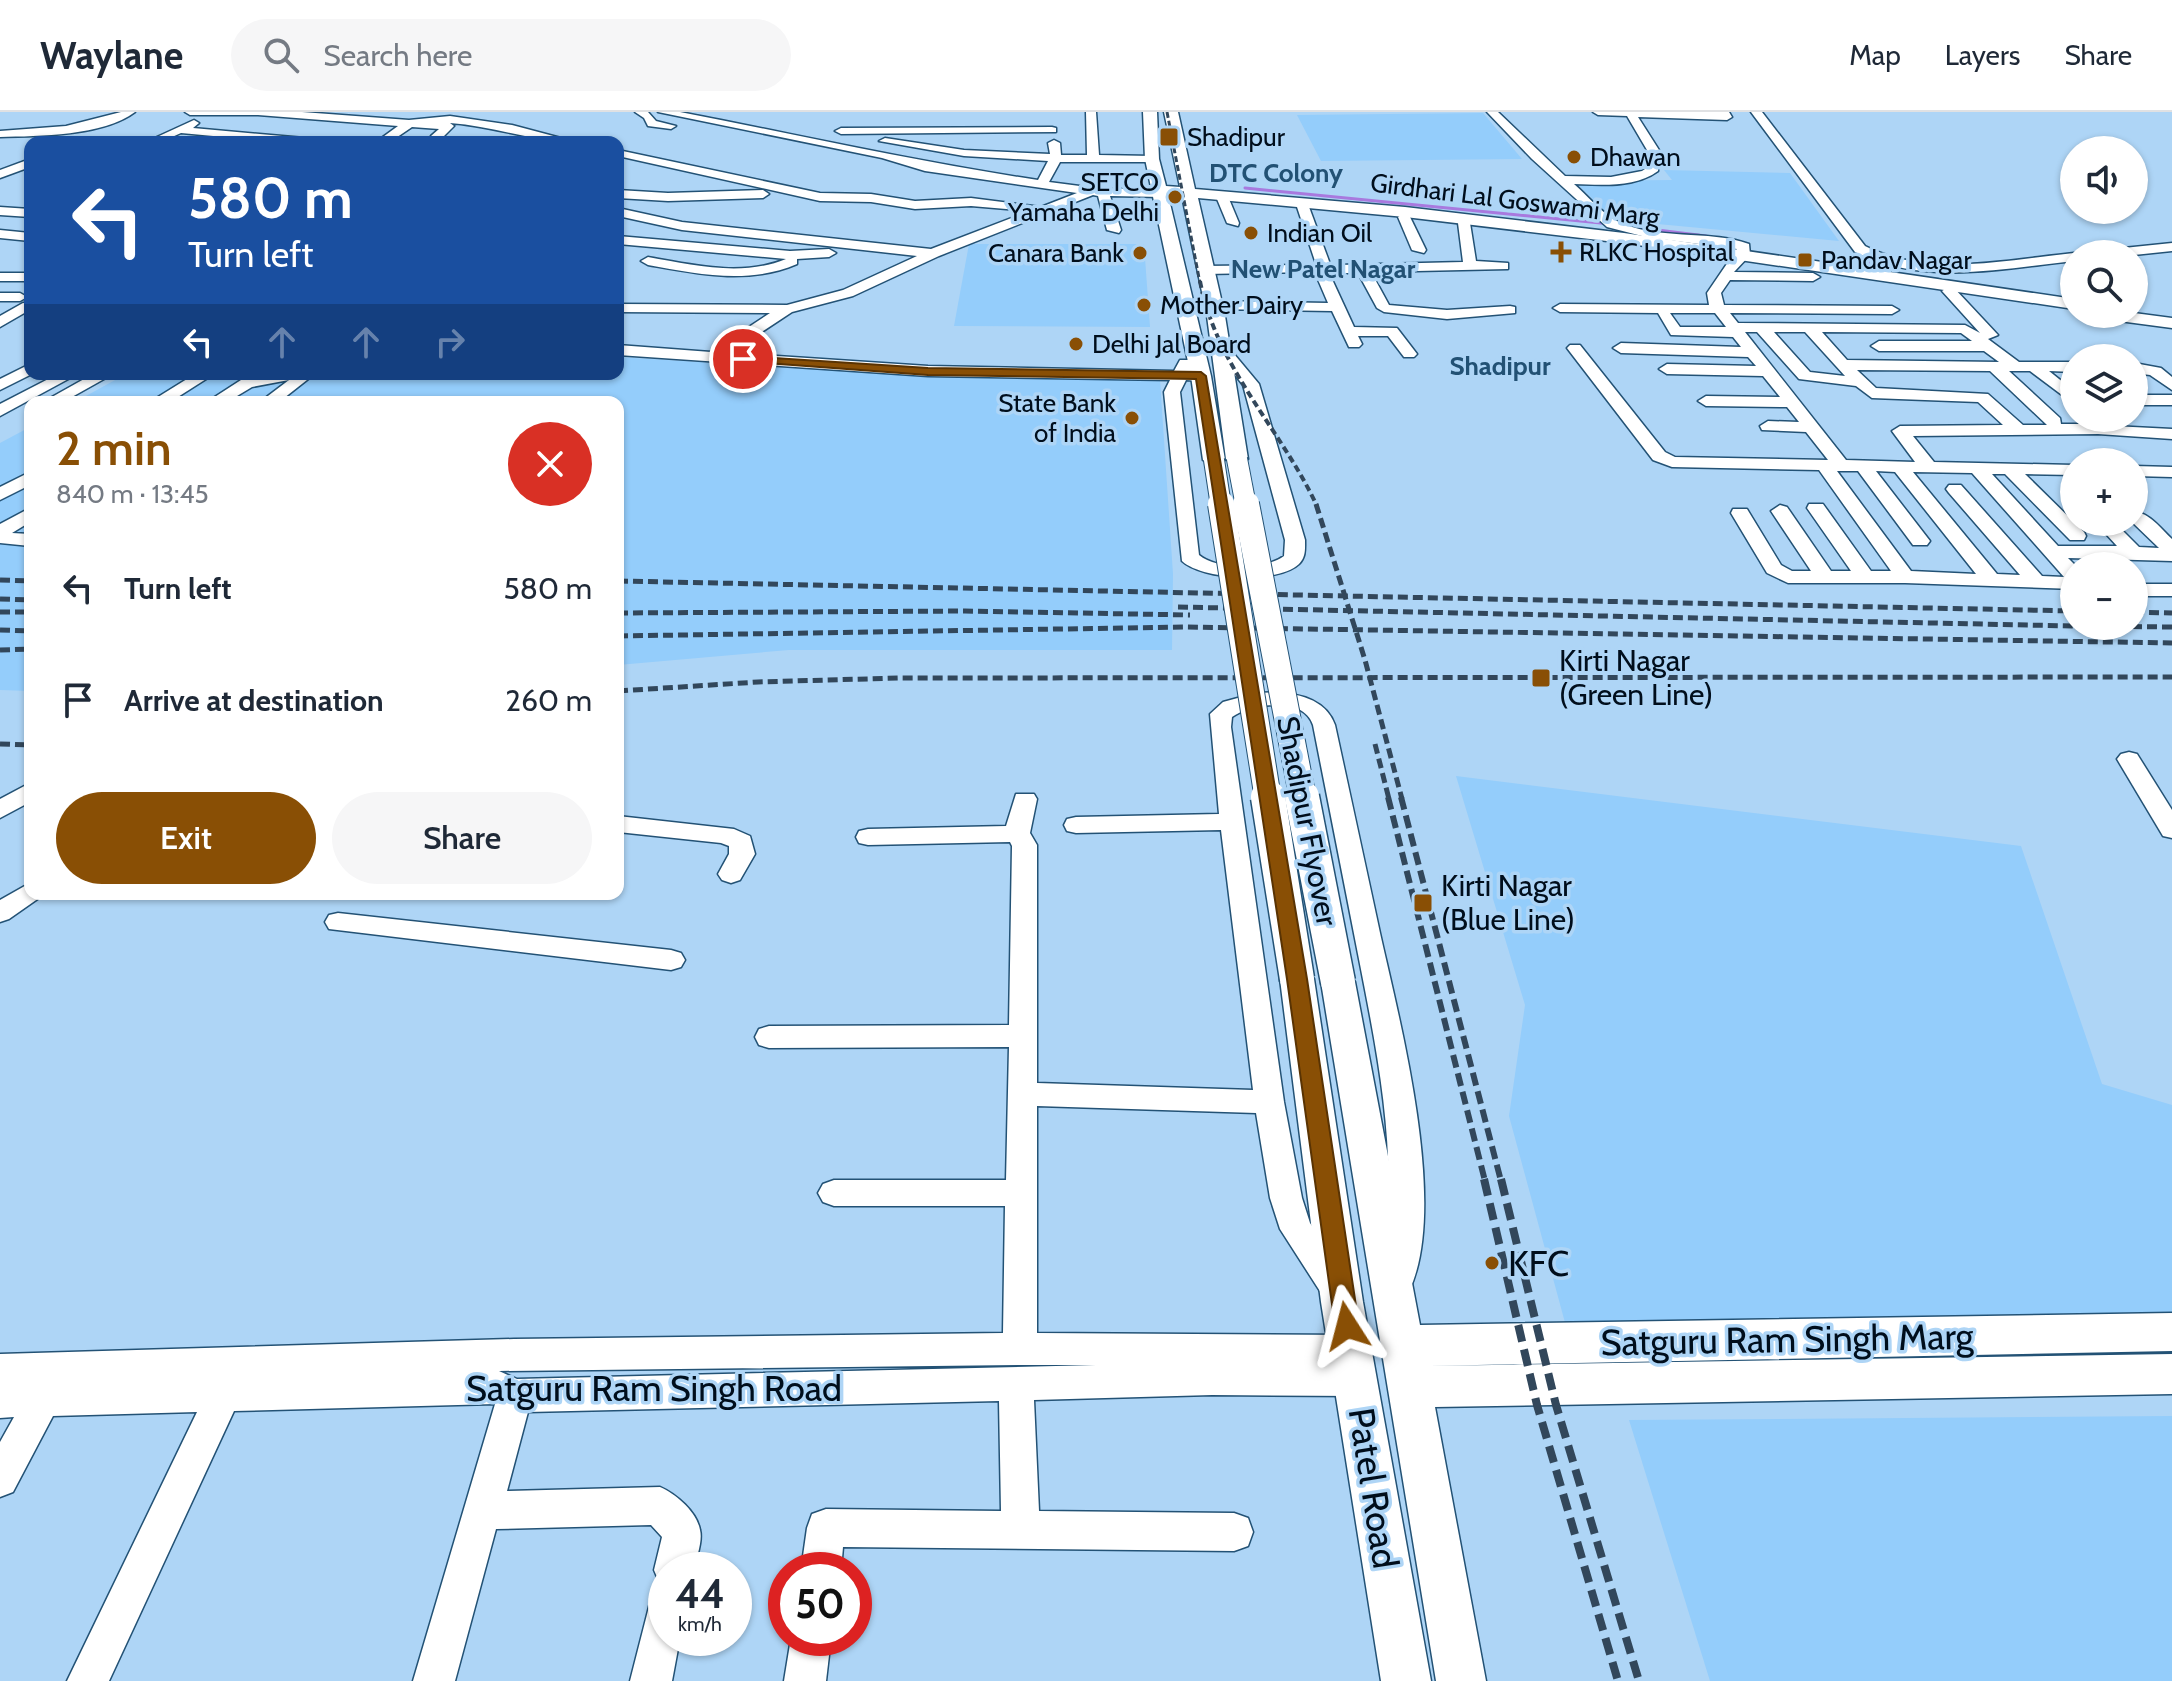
<!DOCTYPE html>
<meta charset="utf-8">
<style>
:root{--surface:#fff;--page:#f6f6f7;--text:#1f2937;--muted:#747a83;--line:#e0e1e3;--accent:#894f05}
body{margin:0;font-family:Cabin,sans-serif;background:var(--page);color:var(--text);height:100vh;display:flex;flex-direction:column;font-size:30px;white-space:nowrap}
*{box-sizing:border-box;margin:0}
p{font-size:26px;color:var(--muted)}
.icon{flex:none;width:44px;height:44px;fill:none;stroke:currentColor;stroke-width:2;stroke-linecap:round;stroke-linejoin:round}
.map{position:relative;flex:1;overflow:hidden}
.drawer{position:absolute;left:24px;top:284px;width:600px;height:504px;display:flex;flex-direction:column;background:var(--surface);border-radius:16px;box-shadow:0 2px 6px #0004}
.drawer>*{flex:none}
.guide{position:absolute;left:24px;top:24px;width:600px;height:244px;border-radius:16px;box-shadow:0 2px 6px #0004;background:#1a4fa0;color:#fff;overflow:hidden}
.buttons{position:absolute;left:2060px;top:24px;display:grid;gap:16px}
.buttons a{display:grid;place-items:center;width:88px;height:88px;border-radius:50%;background:var(--surface);box-shadow:0 2px 6px #0004;font-size:40px}
.speed{position:absolute;left:648px;top:1440px;display:flex;gap:16px;font-size:40px;font-weight:700;text-align:center}
.speed>*{display:grid;place-content:center;width:104px;height:104px;border-radius:50%;background:var(--surface);box-shadow:0 2px 6px #0004;line-height:1}
.speed small{font-size:20px;font-weight:400}
.speed .limit{border:12px solid #d22;background:#fff;color:#111}
.pin{position:absolute;display:grid;place-items:center;width:68px;height:68px;color:#fff;margin:-34px;border:4px solid #fff;border-radius:50%;box-shadow:0 2px 8px #0007}
.me{position:absolute;width:88px;margin:-44px;rotate:351deg;stroke-linejoin:round;filter:drop-shadow(0 0 6px #0008)}
.turn{display:flex;align-items:center;gap:28px;height:168px;padding:0 32px;font-size:36px}
.turn .icon{width:104px;height:104px;stroke-width:2.5}
.turn b{display:block;font-size:56px;line-height:68px}
.lanes{display:flex;align-items:center;height:76px;padding:0 32px;background:#0003;justify-content:center;gap:40px;direction:ltr}
.lanes .off{opacity:.35}
.round{display:grid;place-items:center;flex:none;width:84px;height:84px;border-radius:42px;background:var(--page)}
.headline{display:flex;align-items:center;justify-content:space-between;height:136px;padding:0 32px}
h1{font-size:48px;font-weight:600;line-height:60px;color:var(--accent)}
.action{display:flex;gap:16px;margin-top:auto;padding:16px 32px}
.action a{flex:1;height:92px;border-radius:48px;background:var(--accent);color:#fff;font-size:32px;font-weight:600;line-height:92px;text-align:center}
.action a+a{background:var(--page);color:var(--text)}
ul{padding:0;list-style:none}
li{display:flex;align-items:center;gap:24px;height:112px;padding:0 32px}
li div{flex:1}
li b{display:block;font-size:30px}
li em{font-style:normal}
header{display:flex;align-items:center;gap:48px;box-sizing:border-box;height:112px;padding:0 40px;background:var(--surface);border-bottom:2px solid var(--line)}
header strong{font-size:38px}
nav{display:flex;gap:44px;margin-inline-start:auto;font-size:28px}
.search{width:560px;height:72px;background:var(--page);display:flex;align-items:center;gap:20px;box-sizing:border-box;padding:0 28px;border-radius:44px;color:var(--muted);font-size:30px}
.map>svg:first-child{display:block}
.built{fill:#94cdfb}
.lines{fill:none;stroke-linecap:round;stroke-linejoin:round}
.stream{stroke:#a879de;stroke-width:3}
.minor-casing{stroke:#235275;stroke-width:3}
.major-casing{stroke:#235275;stroke-width:3}
.minor{fill:#fff;fill-rule:evenodd}
.major{fill:#fff;fill-rule:evenodd}
.rail-far4{stroke:#32475b;stroke-width:3;stroke-dasharray:6 3;stroke-linecap:butt}
.rail-far3{stroke:#32475b;stroke-width:4;stroke-dasharray:7 4;stroke-linecap:butt}
.rail-far2{stroke:#32475b;stroke-width:5;stroke-dasharray:10 5;stroke-linecap:butt}
.rail-far1{stroke:#32475b;stroke-width:6;stroke-dasharray:13 6;stroke-linecap:butt}
.rail{stroke:#32475b;stroke-width:8;stroke-dasharray:17 8;stroke-linecap:butt}
.major-bridge-far2-casing{stroke:#235275;stroke-width:22;stroke-linecap:butt}
.major-bridge-far1-casing{stroke:#235275;stroke-width:28;stroke-linecap:butt}
.major-bridge-casing{stroke:#235275;stroke-width:37;stroke-linecap:butt}
.major-bridge-far2{stroke:#fff;stroke-width:20}
.major-bridge-far1{stroke:#fff;stroke-width:26}
.major-bridge{stroke:#fff;stroke-width:34}
.route{fill:#894f05;stroke:#593303;stroke-width:2}
.poi-dot{fill:#894f05;stroke:#aed5f6;stroke-width:3}
.labels{text-anchor:middle;stroke-width:7;stroke-linejoin:round;paint-order:stroke}
.far-poi-label{font-size:26px;fill:#000e1c;stroke:#aed5f6;text-anchor:start}
.far-neighbourhood-label{font-size:26px;font-weight:bold;fill:#225174;stroke:#aed5f6}
.far-street-label{font-size:26px;fill:#000e1c;stroke:#aed5f6}
.poi-label{font-size:30px;fill:#000e1c;stroke:#aed5f6;text-anchor:start}
.street-label{font-size:30px;fill:#000e1c;stroke:#aed5f6}
.near-poi-label{font-size:36px;fill:#000e1c;stroke:#aed5f6;text-anchor:start}
.near-street-label{font-size:36px;fill:#000e1c;stroke:#aed5f6}
</style>
<header>
<strong>Waylane</strong>
<div class="search"><svg class="icon" aria-label="search" viewBox="0 0 24 24"><circle cx="10" cy="10" r="6"/><path d="M15 15l6 6"/></svg>Search here</div>
<nav><a>Map</a><a>Layers</a><a>Share</a></nav>
</header>
<div class="map">
<svg width="2172" height="1569" viewBox="0 0 2172 1569">
<rect width="100%" height="100%" fill="#aed5f6"/>
<g class="built">
<path d="M1483,1L1522,47L1321,49L1297,3Z"/>
<path d="M1664,58L1790,61L1839,129L1615,108L1574,69L1672,68Z"/>
<path d="M969,132H1144L1150,215L954,214Z"/>
<path d="M618,245L928,264L1160,268L1173,462L1172,538H789L618,553V290H75L126,262H618Z"/>
<path d="M30,315V579L0,578V331Z"/>
<path d="M1456,664L2021,734L2102,972L2172,993V1218H1567L1509,1004L1525,893Z"/>
<path d="M2172,1304V1569H1710L1629,1308Z"/>
</g>
<g class="lines">
<g class="stream">
<path d="M1245,76L1611,112"/>
<path d="M1625,114L1706,124"/>
<path d="M1860,139L1870,152"/>
</g>
<defs>
<g id="minor">
<path d="M121,0H135C103,24 39,24 0,25V19L66,14Z"/>
<path d="M185,0H302L409,8L450,4L512,13L576,30C534,30 493,14 450,11L454,14L443,25L446,30H434L431,24L439,17L412,15L390,30H376L398,14L258,3H190Z"/>
<path d="M635,0H648L656,9L676,14L671,17L648,14L644,6Z"/>
<path d="M658,0H680C799,23 918,50 1038,68L1048,49L964,44L879,29L885,26L964,38L1050,42L1048,31L1054,28L1060,31L1061,43H1087L1086,0H1096L1099,43L1152,44L1158,47L1152,50H1060L1049,70L1095,76L1166,78L1168,81L1162,85L1110,84L1121,118L1119,121L1107,118L1098,84L1093,83L939,144L853,184L792,200L730,241L928,254L1174,259L1180,248H1192L1194,251L1190,259L1207,261L1209,264L1201,269L1186,268L1180,280L1199,443C1217,458 1265,458 1284,444L1285,428L1243,273L1211,233L1214,230H1224L1259,272L1305,428C1305,437 1306,445 1299,452C1278,472 1202,468 1182,449L1164,280L1170,268L928,264L618,243V233L711,240L770,201L618,200V192L787,193L843,178L917,144L682,118L618,104V96L682,110L931,137L1030,99L971,94L915,97L871,90L820,89L618,44V38L820,81L871,82L915,89L971,86L1041,95L1077,81L925,59L882,46Z"/>
<path d="M1487,0H1498L1565,64L1611,65L1642,59L1648,55L1647,38L1627,4L1598,3L1593,0H1729L1732,5L1727,8L1638,5L1659,38L1658,59C1635,76 1601,73 1574,72C1587,83 1602,102 1617,109C1656,129 1708,117 1749,132L1750,143L1734,160L1813,161L1820,165L1813,169L1730,168L1721,181L1724,193L1892,194L1899,198L1892,202L1730,201L1738,211L1965,213L1980,221L1942,179L1949,175L1954,176L1998,223L1988,227L2019,250H2074V260L2049,259L2074,279V292L2030,259H2009L2060,306L2061,312H2093L2088,306H2105L2113,314L2172,317V327L2098,322L1913,324L1934,350L2074,353V363L2025,362L2084,420L2086,424L2084,428H2070L2005,362H1992L2058,434H2117L2095,410H2114L2139,435L2159,436L2132,410L2134,400C2149,400 2161,417 2172,427V449L2068,446L2076,454L2074,477L1905,471H1788L1767,461L1731,401L1733,397H1747L1781,453L1792,459H1811L1771,399L1780,393L1787,395L1831,459H1851L1807,396L1809,392H1823L1871,459H1891L1819,358L1672,355L1653,348L1567,236L1570,233H1580L1665,340L1675,345L1828,348L1806,320L1762,318L1760,314L1768,309L1799,310L1787,295L1706,294L1698,289L1706,284L1780,285L1763,264L1667,262L1659,257L1667,252L1756,254L1748,245L1621,241L1613,236L1621,231L1741,235L1733,225L1671,223L1658,201L1560,200L1553,196L1560,192L1709,193L1707,181L1737,137L1646,125L1607,115L1532,47ZM1670,201H1715L1726,215H1680ZM1745,220H1757L1799,267L1856,274L1872,286L1978,290L2003,313L1900,314L1892,319L1915,350L1846,348ZM1774,220H1805L1845,264L1810,260ZM1822,220L1961,221L1972,229H1879L1871,234L1879,239H1984L1999,250L1847,248ZM1857,258L1990,259L2047,313H2023L1988,282L1876,276ZM1837,359H1858L1913,433H1927L1930,429L1876,359L1895,360L1976,462L1911,459ZM1913,360L1972,361L2064,465L2042,464L1961,373H1949L1946,377L1949,381L2020,463L1997,462Z"/>
<path d="M1751,0H1762L1865,134C1929,166 2005,148 2074,141L2078,142H2074V149C2001,157 1923,174 1855,140Z"/>
<path d="M194,8L199,11L193,16L316,27L322,30H278L181,21L161,30H146Z"/>
<path d="M1052,15L1056,16V20L841,22L835,19L841,16Z"/>
<path d="M30,47V55L0,66V58Z"/>
<path d="M618,78L668,81L763,78L769,82L763,86L668,89L618,86Z"/>
<path d="M1219,84L1229,87L1239,111L1238,114L1227,111L1217,87Z"/>
<path d="M1303,91L1309,95L1330,152L1328,155L1316,152L1297,95Z"/>
<path d="M0,95L30,97V105L0,103Z"/>
<path d="M1404,101L1410,105L1426,138L1424,141L1412,138L1398,105Z"/>
<path d="M1464,107L1470,111L1476,149L1508,151V157L1371,160L1389,193L1447,198L1510,194L1515,195V201L1447,207L1384,200L1377,196L1358,161H1338L1331,157L1338,153L1463,150L1458,111Z"/>
<path d="M0,118L30,121V129L0,126Z"/>
<path d="M618,124L790,139L829,137L836,141L829,145L797,147V152C748,173 698,162 648,153L641,149L648,145C693,153 742,165 786,147L618,132Z"/>
<path d="M2172,131V139L2134,143L2097,142L2104,138Z"/>
<path d="M1307,153L1312,154V160L1205,162L1198,158L1205,154Z"/>
<path d="M1323,159L1330,163L1354,215L1397,216L1417,242L1414,245H1404L1388,224H1358L1362,232L1359,235H1349L1332,199L1213,197L1206,193L1213,189L1328,191L1316,163Z"/>
<rect x="0" y="161" width="30" height="8"/>
<path d="M0,181H20L27,185L20,189H0Z"/>
<path d="M23,191L30,192V200H26L0,215V204Z"/>
<path d="M2134,251L2161,256L2172,265V278L2150,263L2134,261Z"/>
<path d="M30,252L32,262L0,278V267Z"/>
<path d="M58,262H70L72,265L0,304V292Z"/>
<path d="M93,262H113L63,290H43Z"/>
<path d="M195,262H214L170,290H150Z"/>
<path d="M269,262L312,264L279,290H260L289,268L252,275L227,290H207L241,268Z"/>
<rect x="2134" y="283" width="38" height="10"/>
<path d="M2134,354L2172,355V365L2134,364Z"/>
<path d="M30,360V373L0,388V375Z"/>
<path d="M30,396V410L12,421L30,422V434L0,431V412Z"/>
<rect x="2134" y="472" width="38" height="12"/>
<path d="M1256,581C1286,579 1324,582 1335,613C1350,682 1365,751 1380,821C1400,911 1449,1095 1409,1179L1397,1184L1385,1179L1380,1169C1401,1055 1380,954 1358,842C1343,765 1328,689 1313,613C1303,584 1252,591 1232,605L1231,615L1284,990L1302,1086L1310,1111L1354,1177L1349,1187L1337,1192L1325,1187L1280,1117L1270,1086L1256,1001L1037,994V1221L1352,1223L1364,1228L1369,1239L1364,1250L1359,1252L1370,1256L1375,1268L1370,1280L1357,1284L1212,1283L1034,1288L1039,1399L1234,1401L1248,1406L1253,1420L1248,1434L1234,1439L843,1435L841,1458H801L807,1416L812,1402L826,1397L1001,1399L999,1289L528,1300L507,1379L660,1375C676,1382 697,1400 700,1418C703,1429 696,1446 694,1458H666V1474L660,1472L654,1458L662,1425L651,1413L496,1417L455,1569H413L495,1292L234,1299L109,1569H67L197,1300L53,1304L13,1380L0,1385V1330L14,1305L0,1306V1242L514,1227L1003,1221L1005,1094H834L823,1090L818,1081L823,1072L834,1068H1006L1009,935L769,936L759,933L755,925L759,917L769,914L1009,913L1012,734L1010,730L868,733L859,731L856,725L859,719L868,717L1006,714L1016,682H1034L1037,687L1030,721L1037,733V971L1253,978L1221,718L1076,721L1067,719L1064,713L1067,707L1076,705L1219,702L1210,602L1223,590ZM1020,1253H1096L517,1267L499,1259Z"/>
<path d="M2129,640L2137,642L2172,698V726L2163,724L2117,647L2121,642Z"/>
<path d="M30,671V690L0,706V687Z"/>
<path d="M618,704L734,717L750,724L755,742L740,768L731,771L722,768L718,762L729,742V734L721,731L618,720Z"/>
<path d="M30,771V782H42L39,786L9,807L0,810V788Z"/>
<path d="M338,801L671,838L681,841L685,848L681,855L671,858L329,817L325,810L329,803Z"/>
<path d="M666,1477V1526H680L672,1569H630L652,1483Z"/>
<path d="M791,1526H831L826,1569H784Z"/>
</g>
<g id="major">
<path d="M1143,0H1157L1159,47L1166,74L1180,75L1164,0H1178L1195,77L1405,95L1624,121L2074,187V197L1624,131L1405,105L1198,86L1225,204L1248,347L1237,353L1226,347L1207,204L1182,84L1168,83L1211,264L1225,348L1214,354L1203,348L1191,264L1145,47Z"/>
<path d="M2134,201L2172,206V216L2104,207L2095,202Z"/>
<path d="M1297,855L1309,858L1314,867L1363,1190L1431,1569H1381L1321,1190L1280,867L1285,858Z"/>
<path d="M1338,858L1350,861L1355,870L1420,1213L2172,1201V1239L1427,1254L2172,1242V1282L1435,1295L1486,1569H1436L1321,870L1326,861Z"/>
</g>
</defs>
<use href="#minor" class="minor-casing"/>
<use href="#major" class="major-casing"/>
<use href="#minor" class="minor"/>
<use href="#major" class="major"/>
<path class="rail-far4" d="M1167,0L1200,171"/>
<path class="rail-far3" d="M1200,169C1216,255 1281,317 1317,394"/>
<g class="rail-far2">
<path d="M1316,392L1365,548L1402,687"/>
<path d="M0,468L30,469"/>
<path d="M618,469L2074,499"/>
<path d="M0,487L30,488"/>
<path d="M1178,495L2074,514"/>
<path d="M0,500H30"/>
<path d="M2134,500L2172,501"/>
<path d="M618,501L965,499L1190,503"/>
<path d="M2087,514L2172,515"/>
<path d="M0,518L30,519"/>
<path d="M618,524L1187,515L2172,531"/>
<path d="M0,538L30,537"/>
<path d="M618,579L758,570L899,566L2172,565"/>
<path d="M0,632L30,633"/>
<path d="M1375,632L1389,687"/>
</g>
<g class="rail-far1">
<path d="M1388,685L1485,1069"/>
<path d="M1401,685L1501,1069"/>
</g>
<g class="rail">
<path d="M1484,1067L1537,1293L1618,1569"/>
<path d="M1501,1067L1556,1293L1639,1569"/>
</g>
<defs>
<g id="major-bridge-far2">
<path d="M1237,347L1246,394"/>
<path d="M1214,348L1221,394"/>
</g>
<g id="major-bridge-far1">
<path d="M1221,392L1268,687"/>
<path d="M1246,392L1303,687"/>
</g>
<g id="major-bridge">
<path d="M1268,685L1297,867"/>
<path d="M1302,685L1338,870"/>
</g>
</defs>
<use href="#major-bridge-far2" class="major-bridge-far2-casing"/>
<use href="#major-bridge-far1" class="major-bridge-far1-casing"/>
<use href="#major-bridge" class="major-bridge-casing"/>
<use href="#major-bridge-far2" class="major-bridge-far2"/>
<use href="#major-bridge-far1" class="major-bridge-far1"/>
<use href="#major-bridge" class="major-bridge"/>
</g>
<path class="route" d="M743,244L928,256L1201,260L1206,264L1307,867L1359,1214L1355,1222L1347,1225L1338,1222L1335,1214L1287,867L1196,267L928,263L739,249V245Z"/>
<g class="poi-dot">
<rect x="1159" y="15" width="20" height="20" rx="4"/>
<circle cx="1574" cy="45" r="8"/>
<circle cx="1175" cy="85" r="8"/>
<circle cx="1251" cy="121" r="8"/>
<path d="M1557 128h8v8h8v8h-8v8h-8v-8h-8v-8h8z"/>
<circle cx="1140" cy="141" r="8"/>
<rect x="1797" y="140" width="16" height="16" rx="4"/>
<circle cx="1144" cy="193" r="8"/>
<circle cx="1076" cy="232" r="8"/>
<circle cx="1132" cy="306" r="8"/>
<rect x="1531" y="556" width="20" height="20" rx="4"/>
<rect x="1413" y="781" width="20" height="20" rx="4"/>
<circle cx="1492" cy="1151" r="8"/>
</g>
<g class="labels">
<g class="far-poi-label">
<text x="1187" y="34">Shadipur</text>
<text x="1590" y="54">Dhawan</text>
<text x="1159" y="79" text-anchor="end">SETCO<tspan x="1159" dy="30">Yamaha Delhi</tspan></text>
<text x="1267" y="130">Indian Oil</text>
<text x="1579" y="149">RLKC Hospital</text>
<text x="1124" y="150" text-anchor="end">Canara Bank</text>
<text x="1821" y="157">Pandav Nagar</text>
<text x="1160" y="202">Mother Dairy</text>
<text x="1092" y="241">Delhi Jal Board</text>
<text x="1116" y="300" text-anchor="end">State Bank<tspan x="1116" dy="30">of India</tspan></text>
</g>
<g class="far-neighbourhood-label">
<text x="1276" y="70">DTC Colony</text>
<text x="1323" y="166">New Patel Nagar</text>
<text x="1500" y="263">Shadipur</text>
</g>
<g class="far-street-label">
<text transform="translate(1515 88) rotate(7)" y="9">Girdhari Lal Goswami Marg</text>
</g>
<g class="poi-label">
<text x="1559" y="559">Kirti Nagar<tspan x="1559" dy="34">(Green Line)</tspan></text>
<text x="1441" y="784">Kirti Nagar<tspan x="1441" dy="34">(Blue Line)</tspan></text>
</g>
<g class="street-label">
<text transform="translate(1307 709) rotate(79)" y="10">Shadipur Flyover</text>
</g>
<g class="near-poi-label">
<text x="1508" y="1164">KFC</text>
</g>
<g class="near-street-label">
<text transform="translate(1787 1227) rotate(-1)" y="13">Satguru Ram Singh Marg</text>
<text x="654" y="1289">Satguru Ram Singh Road</text>
<text transform="translate(1374 1376) rotate(81)" y="13">Patel Road</text>
</g>
</g>
</svg>
<div class="buttons">
<a><svg class="icon" aria-label="sound" viewBox="0 0 24 24"><path d="M4 9h4l5-4v14l-5-4H4zM17 9q2 3 0 6"/></svg></a>
<a><svg class="icon" aria-label="search" viewBox="0 0 24 24"><circle cx="10" cy="10" r="6"/><path d="M15 15l6 6"/></svg></a>
<a><svg class="icon" aria-label="layers" viewBox="0 0 24 24"><path d="M12 4l9 5-9 5-9-5zM3 14l9 5 9-5"/></svg></a>
<a>+</a>
<a>−</a>
</div>
<div class="speed"><div>44<small>km/h</small></div><div class="limit">50</div></div>
<div class="pin" style="left:743px;top:247px;background:#d93025"><svg class="icon" aria-label="arrive" viewBox="0 0 24 24"><path d="M6 21V4h12l-3 4 3 4H6"/></svg></div>
<svg class="me" style="left:1347px;top:1214px" viewBox="-20 -20 40 40"><path d="M0-17L14 15 0 8-14 15z" fill="#894f05" stroke="#fff" stroke-width="4"/></svg>
<div class="guide">
<div class="turn"><svg class="icon" aria-label="left" viewBox="0 0 24 24"><path d="M17 20v-9H6M10 6l-5 5 5 5"/></svg><div><b>580 m</b>Turn left</div></div>
<div class="lanes"><svg class="icon" aria-label="left" viewBox="0 0 24 24"><path d="M17 20v-9H6M10 6l-5 5 5 5"/></svg><svg class="icon off" aria-label="ahead" viewBox="0 0 24 24"><path d="M12 20V5M6 11l6-6 6 6"/></svg><svg class="icon off" aria-label="ahead" viewBox="0 0 24 24"><path d="M12 20V5M6 11l6-6 6 6"/></svg><svg class="icon off" aria-label="right" viewBox="0 0 24 24"><path d="M7 20v-9h11M14 6l5 5-5 5"/></svg></div>
</div>
<section class="drawer">
<div class="headline"><div><h1>2 min</h1><p>840 m · 13:45</p></div><a class="round" style="background:#d93025;color:#fff"><svg class="icon" aria-label="close" viewBox="0 0 24 24"><path d="M6 6l12 12M18 6L6 18"/></svg></a></div>
<ul>
<li><svg class="icon" aria-label="left" viewBox="0 0 24 24"><path d="M17 20v-9H6M10 6l-5 5 5 5"/></svg><div><b>Turn left</b></div><em>580 m</em></li>
<li><svg class="icon" aria-label="arrive" viewBox="0 0 24 24"><path d="M6 21V4h12l-3 4 3 4H6"/></svg><div><b>Arrive at destination</b></div><em>260 m</em></li>
</ul>
<div class="action"><a>Exit</a><a>Share</a></div>
</section>
</div>
